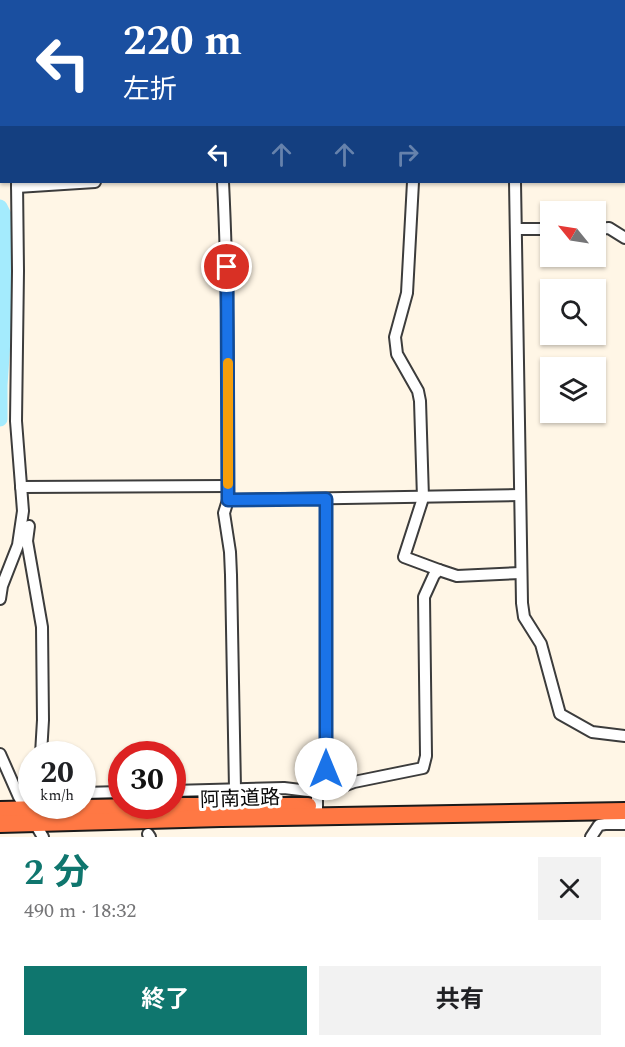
<!DOCTYPE html>
<html lang="ja">
<meta charset="utf-8">
<style>
:root{--surface:#fff;--page:#f2f2f2;--text:#202124;--muted:#757577;--accent:#0f766e}
body{margin:0;font-family:Spectral,"Noto Sans JP",serif;background:var(--page);color:var(--text);height:100vh;display:flex;flex-direction:column;font-size:22px;white-space:nowrap}
*{box-sizing:border-box;margin:0}
p{font-size:20px;color:var(--muted)}
.icon{flex:none;width:33px;height:33px;fill:none;stroke:currentColor;stroke-width:2;stroke-linecap:round;stroke-linejoin:round}
.map{position:relative;height:837px;overflow:hidden}
.drawer{display:flex;flex-direction:column;background:var(--surface);flex:1}
.drawer>*{flex:none}
.hud{position:absolute;left:0px;top:0px;width:626px;height:183px;box-shadow:0 2px 4px #0004;background:#1a4fa0;color:#fff;overflow:hidden}
.needle{width:39px;rotate:300deg}
.tools{position:absolute;left:540px;top:201px;display:grid;gap:12px}
.tools a{display:grid;place-items:center;width:66px;height:66px;border-radius:0px;background:var(--surface);box-shadow:0 2px 4px #0004;font-size:30px}
.speed{position:absolute;left:18px;top:741px;display:flex;gap:12px;font-size:30px;font-weight:700;text-align:center}
.speed>*{display:grid;place-content:center;width:78px;height:78px;border-radius:50%;background:var(--surface);box-shadow:0 2px 4px #0004;line-height:1}
.speed small{font-size:15px;font-weight:400}
.speed .limit{border:9px solid #d22;background:#fff;color:#111}
.pin{position:absolute;display:grid;place-items:center;width:51px;height:51px;color:#fff;margin:-26px;border:3px solid #fff;border-radius:50%;box-shadow:0 2px 6px #0007}
.me{position:absolute;width:66px;margin:-33px;rotate:0deg;stroke-linejoin:round;filter:drop-shadow(0 0 4px #0008)}
.turn{display:flex;align-items:center;gap:21px;height:126px;padding:0 24px;font-size:27px}
.turn .icon{width:78px;height:78px;stroke-width:2.5}
.turn b{display:block;font-size:42px;line-height:51px}
.lanes{display:flex;align-items:center;height:57px;padding:0 24px;background:#0003;justify-content:center;gap:30px;direction:ltr}
.lanes .off{opacity:.35}
.round{display:grid;place-items:center;flex:none;width:63px;height:63px;border-radius:0px;background:var(--page)}
.summary{display:flex;align-items:center;justify-content:space-between;height:102px;padding:0 24px}
h1{font-size:36px;font-weight:700;line-height:45px;color:var(--accent)}
.action{display:flex;gap:12px;margin-top:auto;padding:12px 24px}
.action a{flex:1;height:69px;border-radius:0px;background:var(--accent);color:#fff;font-size:24px;font-weight:700;line-height:69px;text-align:center}
.action a+a{background:var(--page);color:var(--text)}
.map>svg:first-child{display:block}
.water{fill:#a4ebfd;stroke:#24b2da;stroke-width:1.5}
.lines{fill:none;stroke-linecap:round;stroke-linejoin:round}
.river{stroke:#a4ebfd;stroke-width:15}
.minor-casing{stroke:#3c3c3c;stroke-width:14}
.major-casing{stroke:#1a1a1a;stroke-width:16}
.highway-casing{stroke:#1a1a1a;stroke-width:20}
.minor{stroke:#fff;stroke-width:10}
.major{stroke:#ffb856;stroke-width:14}
.highway{stroke:#ff7844;stroke-width:16}
.route-casing{stroke:#114b97;stroke-width:15}
.route{stroke:#1a73e8;stroke-width:10}
.slow{stroke:#f59e0b;stroke-width:10}
.labels{text-anchor:middle;stroke-width:6;stroke-linejoin:round;paint-order:stroke}
.street-label{font-size:20px;fill:#090909;stroke:#fff}
</style>
<div class="map">
<svg width="625" height="837" viewBox="0 0 625 837">
<rect width="100%" height="100%" fill="#fff6e6"/>
<path class="water" d="M0,0H338L2,2L1,94Z"/>
<g class="lines">
<path class="river" d="M0,207L7,221V285L0,385V419"/>
<defs>
<g id="minor">
<path d="M624,83L625,84"/>
<path d="M0,163L2,164"/>
<path d="M223,182C228,283 228,384 228,486V500L224,513L230,552L231,575L235,789"/>
<path d="M413,182L407,293L395,337L397,354L418,391L420,401L423,498L404,557L439,570"/>
<path d="M515,182L522,603L524,617L541,644L560,714L592,732L625,736"/>
<path d="M17,187L95,182"/>
<path d="M516,229H550"/>
<path d="M596,229L609,228L625,238"/>
<path d="M21,487L228,486"/>
<path d="M326,499V792"/>
<path d="M228,500L520,495"/>
<path d="M29,526L27,541L42,627L43,720L41,754"/>
<path d="M0,599L2,586L18,545L23,511L16,421L18,271L17,182"/>
<path d="M0,754L19,797L43,837"/>
<path d="M172,791L284,788L317,792L330,791L354,782L423,768L426,756L424,597L434,575L439,570L457,576L521,573"/>
<path d="M82,793L122,792"/>
<path d="M317,817V792"/>
<path d="M148,834L150,837"/>
<path d="M591,837L599,825L605,824H625"/>
</g>
<g id="major">
<path d="M624,27H625"/>
<path d="M0,130L2,129"/>
</g>
<g id="highway">
<path d="M0,810L179,806H308"/>
<path d="M0,824L221,818L625,811"/>
</g>
</defs>
<use href="#minor" class="minor-casing"/>
<use href="#major" class="major-casing"/>
<use href="#highway" class="highway-casing"/>
<use href="#minor" class="minor"/>
<use href="#major" class="major"/>
<use href="#highway" class="highway"/>
</g>
<g class="lines">
<defs>
<path id="route" d="M227,267L228,500L326,499V769"/>
</defs>
<use href="#route" class="route-casing"/>
<use href="#route" class="route"/>
<path class="slow" d="M228,363V484"/>
</g>
<g class="labels">
<g class="street-label">
<text transform="translate(240 798) rotate(-2)" y="7">阿南道路</text>
</g>
</g>
</svg>
<div class="tools">
<a><svg class="needle" viewBox="-14 -14 28 28"><path d="M0-13l5 13h-10z" fill="#e53935"/><path d="M0 13l5-13h-10z" fill="#757577"/></svg></a>
<a><svg class="icon" aria-label="search" viewBox="0 0 24 24"><circle cx="10" cy="10" r="6"/><path d="M15 15l6 6"/></svg></a>
<a><svg class="icon" aria-label="layers" viewBox="0 0 24 24"><path d="M12 4l9 5-9 5-9-5zM3 14l9 5 9-5"/></svg></a>
</div>
<div class="speed"><div>20<small>km/h</small></div><div class="limit">30</div></div>
<div class="pin" style="left:227px;top:267px;background:#d93025"><svg class="icon" aria-label="arrive" viewBox="0 0 24 24"><path d="M6 21V4h12l-3 4 3 4H6"/></svg></div>
<svg class="me" style="left:326px;top:769px" viewBox="-20 -20 40 40"><circle r="19" fill="#fff"/><path d="M0-13L10 11 0 6-10 11z" fill="#1a73e8"/></svg>
<div class="hud">
<div class="turn"><svg class="icon" aria-label="left" viewBox="0 0 24 24"><path d="M17 20v-9H6M10 6l-5 5 5 5"/></svg><div><b>220 m</b>左折</div></div>
<div class="lanes"><svg class="icon" aria-label="left" viewBox="0 0 24 24"><path d="M17 20v-9H6M10 6l-5 5 5 5"/></svg><svg class="icon off" aria-label="ahead" viewBox="0 0 24 24"><path d="M12 20V5M6 11l6-6 6 6"/></svg><svg class="icon off" aria-label="ahead" viewBox="0 0 24 24"><path d="M12 20V5M6 11l6-6 6 6"/></svg><svg class="icon off" aria-label="right" viewBox="0 0 24 24"><path d="M7 20v-9h11M14 6l5 5-5 5"/></svg></div>
</div>
</div>
<section class="drawer">
<div class="summary"><div><h1>2 分</h1><p>490 m · 18:32</p></div><a class="round"><svg class="icon" aria-label="close" viewBox="0 0 24 24"><path d="M6 6l12 12M18 6L6 18"/></svg></a></div>
<div class="action"><a>終了</a><a>共有</a></div>
</section>
